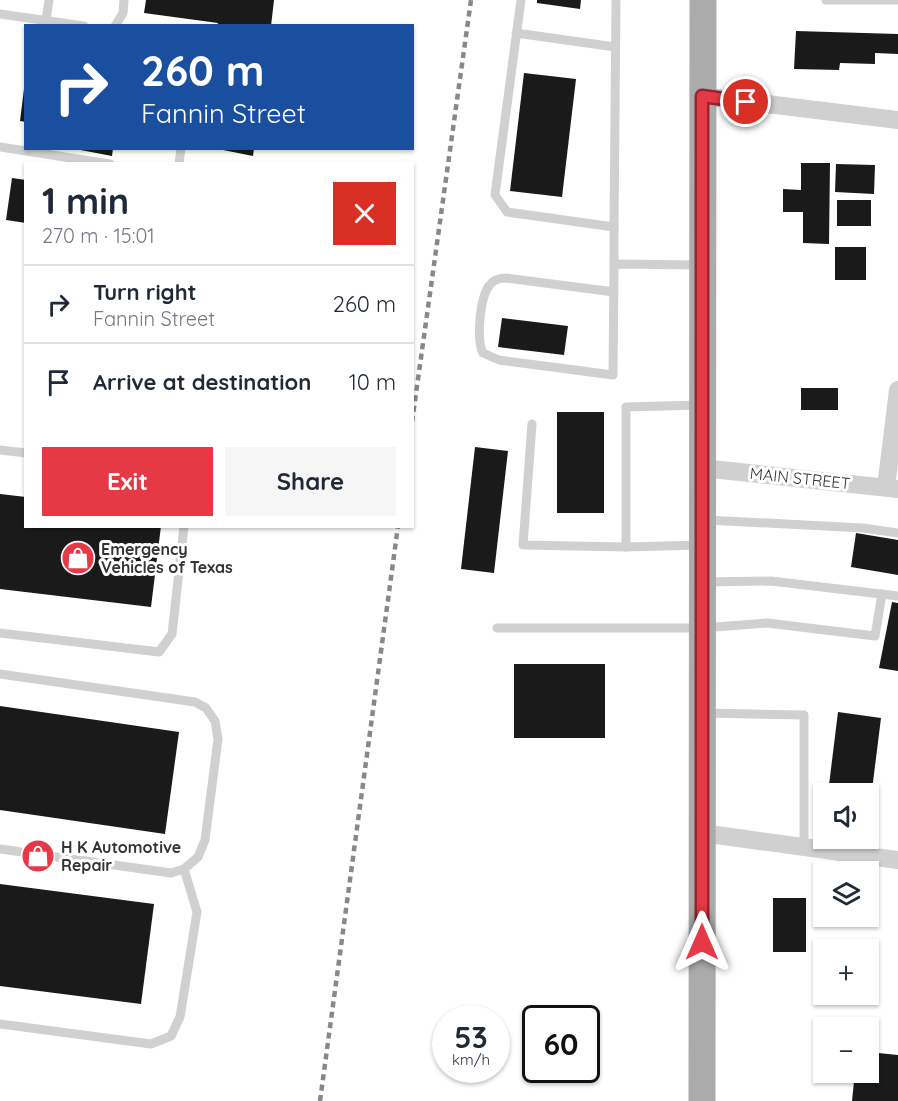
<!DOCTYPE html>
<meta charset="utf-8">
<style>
:root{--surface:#fff;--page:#f6f6f7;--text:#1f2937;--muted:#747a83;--line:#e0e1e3;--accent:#e63946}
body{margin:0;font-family:Quicksand,sans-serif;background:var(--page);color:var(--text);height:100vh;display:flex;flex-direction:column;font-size:22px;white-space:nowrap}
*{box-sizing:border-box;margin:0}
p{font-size:20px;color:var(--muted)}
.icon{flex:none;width:33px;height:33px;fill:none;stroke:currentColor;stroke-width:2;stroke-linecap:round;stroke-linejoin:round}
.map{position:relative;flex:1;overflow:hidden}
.sheet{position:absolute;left:24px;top:162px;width:390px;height:366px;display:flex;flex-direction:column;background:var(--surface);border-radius:0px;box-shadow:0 2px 4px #0004}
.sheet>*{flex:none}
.top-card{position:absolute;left:24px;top:24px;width:390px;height:126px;border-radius:0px;box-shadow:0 2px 4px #0004;background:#1a4fa0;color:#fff;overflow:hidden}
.controls{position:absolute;left:813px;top:783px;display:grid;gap:12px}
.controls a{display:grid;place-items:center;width:66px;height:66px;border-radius:0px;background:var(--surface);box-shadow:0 2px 4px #0004;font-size:30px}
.speed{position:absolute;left:432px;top:1005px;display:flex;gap:12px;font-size:30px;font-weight:700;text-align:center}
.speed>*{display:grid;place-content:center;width:78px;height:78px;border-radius:50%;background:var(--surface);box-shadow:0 2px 4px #0004;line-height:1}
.speed small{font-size:15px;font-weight:400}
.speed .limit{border:3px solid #111;border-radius:9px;background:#fff;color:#111}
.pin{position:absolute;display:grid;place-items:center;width:51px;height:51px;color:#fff;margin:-26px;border:3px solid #fff;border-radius:50%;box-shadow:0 2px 6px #0007}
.me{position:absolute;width:66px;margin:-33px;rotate:0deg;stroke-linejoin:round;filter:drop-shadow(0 0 4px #0008)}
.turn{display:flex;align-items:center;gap:21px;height:126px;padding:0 18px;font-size:27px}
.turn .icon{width:78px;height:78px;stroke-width:2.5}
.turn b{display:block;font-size:42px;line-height:51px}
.round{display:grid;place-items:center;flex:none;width:63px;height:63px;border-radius:0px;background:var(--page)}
.head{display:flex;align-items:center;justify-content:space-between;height:102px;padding:0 18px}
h1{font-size:36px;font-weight:700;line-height:45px}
.cta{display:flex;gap:12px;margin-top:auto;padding:12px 18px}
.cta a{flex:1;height:69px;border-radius:0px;background:var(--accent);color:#fff;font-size:24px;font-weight:700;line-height:69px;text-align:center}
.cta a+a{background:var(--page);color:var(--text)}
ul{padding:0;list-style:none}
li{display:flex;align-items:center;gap:18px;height:78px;padding:0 18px;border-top:2px solid var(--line)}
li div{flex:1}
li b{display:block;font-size:22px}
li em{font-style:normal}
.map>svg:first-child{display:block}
.building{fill:#1a1a1a}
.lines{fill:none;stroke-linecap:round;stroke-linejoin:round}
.lane{stroke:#d0d0d0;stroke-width:9}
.street{stroke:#d0d0d0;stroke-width:18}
.primary{stroke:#ababab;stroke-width:27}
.rail{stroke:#888;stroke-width:4.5;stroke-dasharray:6 4.5;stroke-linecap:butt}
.route-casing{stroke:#96252e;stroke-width:15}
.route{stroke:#e63946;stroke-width:10}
.labels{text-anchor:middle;stroke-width:6;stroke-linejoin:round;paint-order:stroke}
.street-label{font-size:16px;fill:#333;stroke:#fff}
.poi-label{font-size:16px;font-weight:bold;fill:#333;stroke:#fff;text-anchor:start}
</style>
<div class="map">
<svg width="898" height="1101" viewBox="0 0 898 1101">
<rect width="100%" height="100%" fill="#fff"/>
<g class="building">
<path d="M146,0H274L271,26H217L218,23L144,13Z"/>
<path d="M537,0H581L580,9L537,3Z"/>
<path d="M796,31L898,34V54L875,53V64L840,63L839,70L794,69Z"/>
<path d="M524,73L576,79L562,197L510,191Z"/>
<path d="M24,89H26V122L20,121Z"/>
<path d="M70,148H113L112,156Z"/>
<path d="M213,148H254L253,156Z"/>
<path d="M801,163H830L829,244L803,243V212H783V189L801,190Z"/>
<path d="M836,164L875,165L874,194L835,192Z"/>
<path d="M12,178L26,180V223L6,220Z"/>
<rect x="837" y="200" width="34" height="26"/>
<rect x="835" y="247" width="31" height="33"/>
<path d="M502,318L568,326L564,355L498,347Z"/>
<rect x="801" y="388" width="37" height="22"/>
<rect x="557" y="412" width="47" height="101"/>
<path d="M475,447L508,451L494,573L461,569Z"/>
<path d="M0,494L26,497V526H161L151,607L0,589Z"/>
<path d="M856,533L898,540V575L851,567Z"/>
<path d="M892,602L898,603V671L879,668Z"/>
<rect x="514" y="664" width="91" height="74"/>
<path d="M0,706L179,732L165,834L0,810Z"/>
<path d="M838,712L881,718L871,798H868V794L828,793Z"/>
<path d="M0,884L154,904L141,1004L0,986Z"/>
<rect x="773" y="898" width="33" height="54"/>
<path d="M868,1052L898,1055V1101H852L855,1072H868Z"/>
</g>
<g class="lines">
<g class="lane">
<path d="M521,0L495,195L507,212L614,227L616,0"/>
<path d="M826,0H898"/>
<path d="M0,14L84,26"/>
<path d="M46,20L49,0"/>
<path d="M115,26L123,13L124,0"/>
<path d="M516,33L615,47"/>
<path d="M0,147L110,164"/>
<path d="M179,164L181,148"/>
<path d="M614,227V264"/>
<path d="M614,292L506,278C499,278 493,280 489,286C480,298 476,340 483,353L499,360L613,375L614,264L700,265"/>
<path d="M532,424L523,545L626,547V407L700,405"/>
<path d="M0,450L26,453"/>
<path d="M706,520L863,528L898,533"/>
<path d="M626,547L701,545"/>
<path d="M704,582L771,581L898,596"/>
<path d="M497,628H702L767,623L875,636L882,594"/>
<path d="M0,633L159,652L172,634L184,526"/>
<path d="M0,674L195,702L206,708L215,721L218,739L205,840L198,857L184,869L171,873L0,849"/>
<path d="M704,713L804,715V847"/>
<path d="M0,1024L151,1044L171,1036L180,1017L197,912L184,869"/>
</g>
<g class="street">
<path d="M702,96L898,120"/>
<path d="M702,468L898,489"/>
<path d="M886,487L898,390"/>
<path d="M702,833L898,860"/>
</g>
<path class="primary" d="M702,1101L703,0"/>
<g class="rail">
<path d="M412,422L471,0"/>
<path d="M320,1101L398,526"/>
</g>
</g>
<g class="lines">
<defs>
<path id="route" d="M702,942V96L746,102"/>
</defs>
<use href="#route" class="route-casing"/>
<use href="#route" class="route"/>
</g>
<defs>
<symbol id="shop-disc" viewBox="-11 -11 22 22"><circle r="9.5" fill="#e63946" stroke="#fff"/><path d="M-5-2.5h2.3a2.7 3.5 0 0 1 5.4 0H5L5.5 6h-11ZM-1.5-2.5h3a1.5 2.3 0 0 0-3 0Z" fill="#fff"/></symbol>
</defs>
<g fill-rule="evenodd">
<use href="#shop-disc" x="59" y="539" width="38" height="38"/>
<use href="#shop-disc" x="19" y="837" width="38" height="38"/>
</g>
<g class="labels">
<g class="street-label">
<text transform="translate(800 478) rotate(6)" y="6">MAIN STREET</text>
</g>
<g class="poi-label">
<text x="101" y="555">Emergency<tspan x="101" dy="18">Vehicles of Texas</tspan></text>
<text x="61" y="853">H K Automotive<tspan x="61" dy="18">Repair</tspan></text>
</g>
</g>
</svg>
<div class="controls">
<a><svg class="icon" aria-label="sound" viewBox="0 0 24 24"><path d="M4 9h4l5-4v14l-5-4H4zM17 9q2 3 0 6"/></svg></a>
<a><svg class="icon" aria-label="layers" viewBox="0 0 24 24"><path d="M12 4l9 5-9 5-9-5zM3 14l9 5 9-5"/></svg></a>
<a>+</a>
<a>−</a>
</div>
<div class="speed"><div>53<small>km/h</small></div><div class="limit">60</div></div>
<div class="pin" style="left:746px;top:102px;background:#d93025"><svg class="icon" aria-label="arrive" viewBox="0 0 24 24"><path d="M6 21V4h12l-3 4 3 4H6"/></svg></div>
<svg class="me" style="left:702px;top:942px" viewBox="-20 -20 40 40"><path d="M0-17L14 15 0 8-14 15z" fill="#e63946" stroke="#fff" stroke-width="4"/></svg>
<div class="top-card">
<div class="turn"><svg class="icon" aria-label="right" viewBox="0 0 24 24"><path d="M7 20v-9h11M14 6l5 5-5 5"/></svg><div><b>260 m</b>Fannin Street</div></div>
</div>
<section class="sheet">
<div class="head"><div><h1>1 min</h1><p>270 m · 15:01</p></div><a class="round" style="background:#d93025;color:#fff"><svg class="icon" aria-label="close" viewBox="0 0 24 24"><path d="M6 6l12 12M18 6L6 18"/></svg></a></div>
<ul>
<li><svg class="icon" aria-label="right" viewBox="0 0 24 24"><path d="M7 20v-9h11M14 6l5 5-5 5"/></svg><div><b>Turn right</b><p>Fannin Street</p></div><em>260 m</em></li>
<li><svg class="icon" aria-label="arrive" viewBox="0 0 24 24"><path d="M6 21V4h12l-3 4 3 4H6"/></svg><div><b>Arrive at destination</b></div><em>10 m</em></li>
</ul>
<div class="cta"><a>Exit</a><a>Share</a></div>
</section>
</div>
